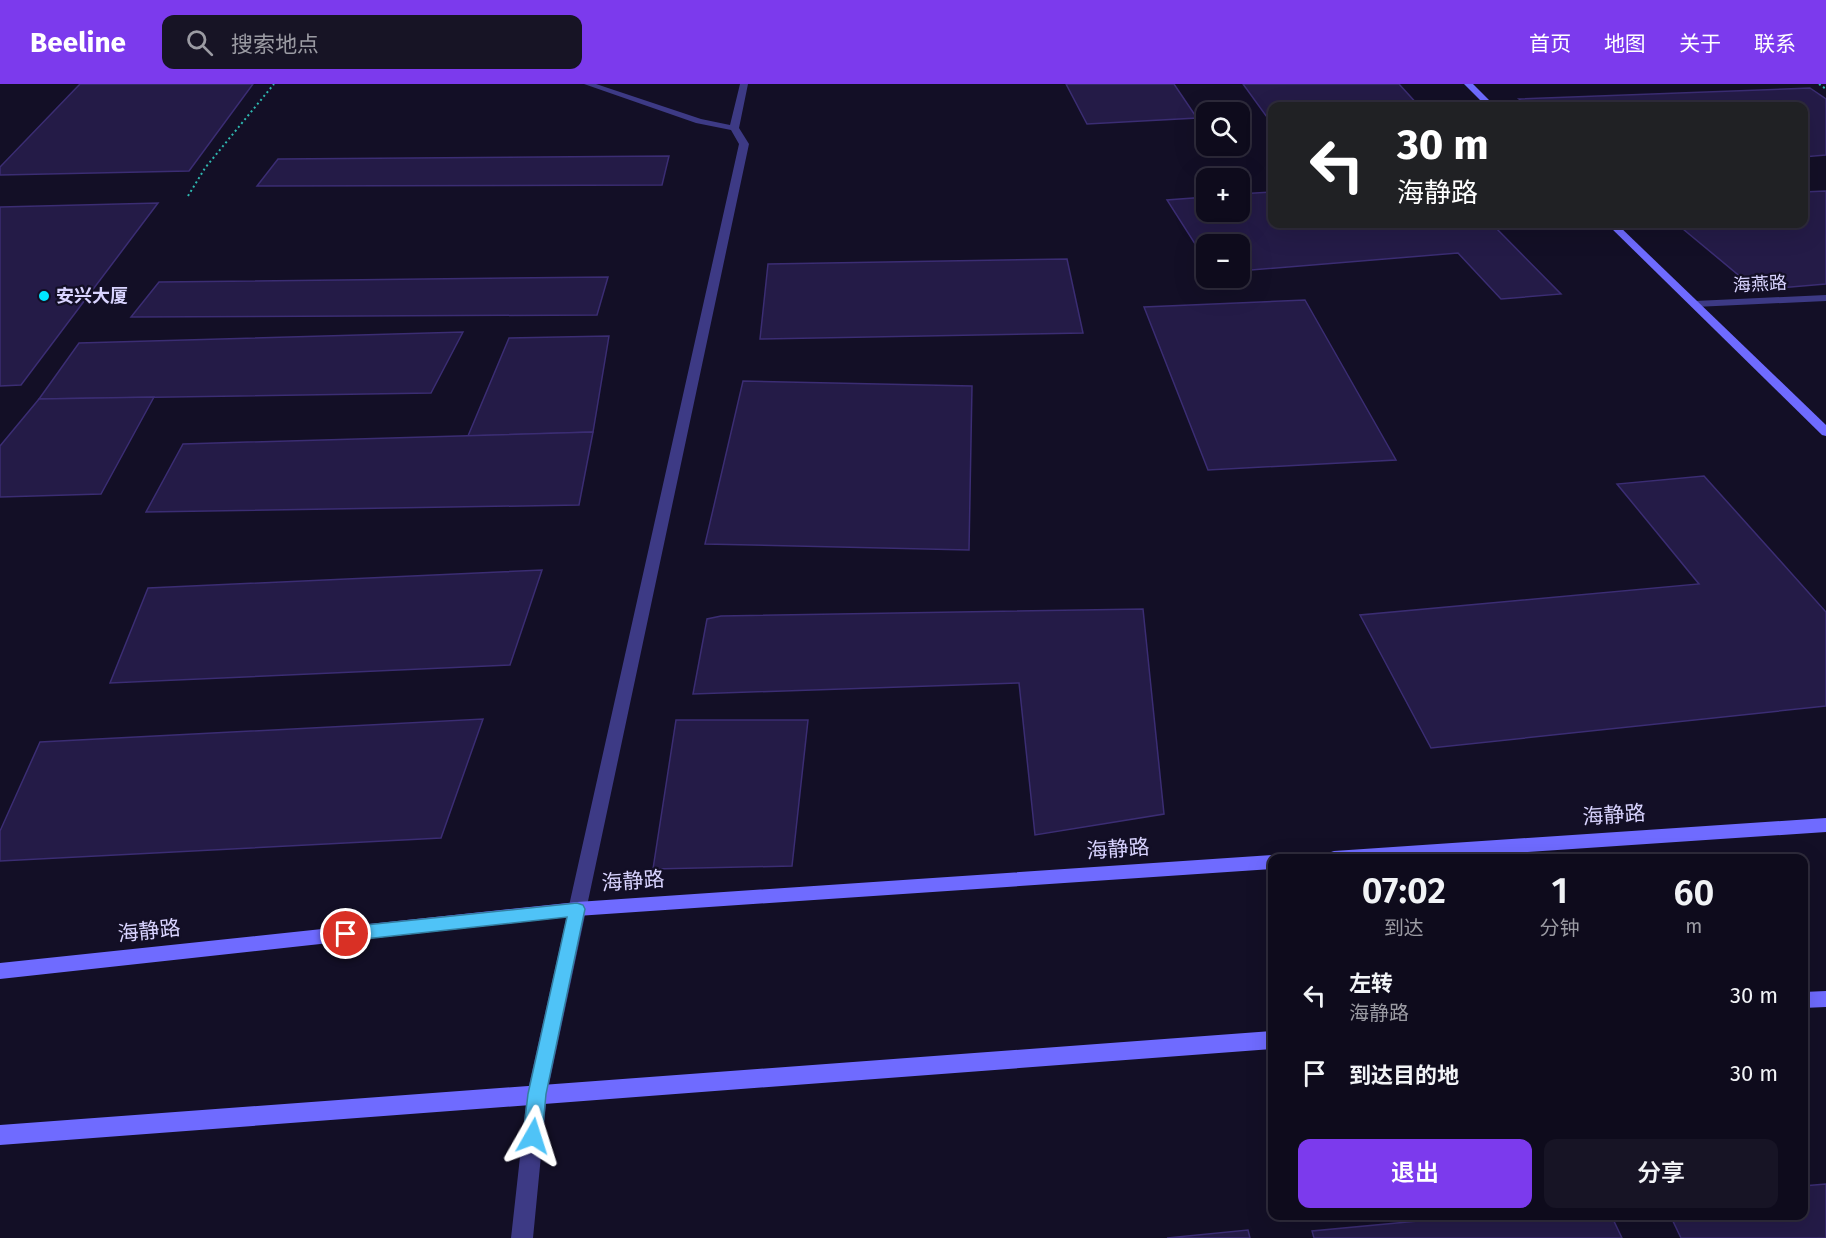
<!DOCTYPE html>
<html lang="zh">
<meta charset="utf-8">
<style>
:root{--surface:#0e0b1c;--page:#171425;--text:#f1f3f6;--muted:#9b9ba3;--line:#2e2b3b;--accent:#7c3aed}
body{margin:0;font-family:"Fira Sans","Noto Sans SC",sans-serif;background:var(--page);color:var(--text);height:100vh;display:flex;flex-direction:column;font-size:22px;white-space:nowrap}
*{box-sizing:border-box;margin:0}
p{font-size:20px;color:var(--muted)}
.icon{flex:none;width:33px;height:33px;fill:none;stroke:currentColor;stroke-width:2;stroke-linecap:round;stroke-linejoin:round}
.map{position:relative;flex:1;overflow:hidden}
.panel{position:absolute;left:1268px;top:770px;width:540px;height:366px;display:flex;flex-direction:column;background:var(--surface);border-radius:12px;box-shadow:0 6px 24px #0002,0 0 0 2px var(--line)}
.panel>*{flex:none}
.banner{position:absolute;left:1268px;top:18px;width:540px;height:126px;border-radius:12px;box-shadow:0 6px 24px #0002,0 0 0 2px var(--line);background:#202124;color:#fff;overflow:hidden}
.fabs{position:absolute;left:1196px;top:18px;display:grid;gap:12px}
.fabs a{display:grid;place-items:center;width:54px;height:54px;border-radius:12px;background:var(--surface);box-shadow:0 6px 24px #0002,0 0 0 2px var(--line);font-size:30px}
.pin{position:absolute;display:grid;place-items:center;width:51px;height:51px;color:#fff;margin:-26px;border:3px solid #fff;border-radius:50%;box-shadow:0 2px 6px #0007}
.me{position:absolute;width:66px;margin:-33px;rotate:6deg;stroke-linejoin:round;filter:drop-shadow(0 0 4px #0008)}
.turn{display:flex;align-items:center;gap:21px;height:126px;padding:0 30px;font-size:27px}
.turn .icon{width:78px;height:78px;stroke-width:2.5}
.turn b{display:block;font-size:42px;line-height:51px}
.eta{display:flex;justify-content:space-evenly;align-items:center;height:102px;text-align:center}
.eta b{font-size:36px;font-weight:600;line-height:42px}
.button{display:flex;gap:12px;margin-top:auto;padding:12px 30px}
.button a{flex:1;height:69px;border-radius:12px;background:var(--accent);color:#fff;font-size:24px;font-weight:600;line-height:69px;text-align:center}
.button a+a{background:var(--page);color:var(--text)}
ul{padding:0;list-style:none}
li{display:flex;align-items:center;gap:18px;height:78px;padding:0 30px}
li div{flex:1}
li b{display:block;font-size:22px}
li em{font-style:normal}
header{display:flex;align-items:center;gap:36px;box-sizing:border-box;height:84px;padding:0 30px;background:var(--accent);color:#fff}
header strong{font-size:28px}
nav{display:flex;gap:33px;margin-inline-start:auto;font-size:21px}
.search{width:420px;height:54px;background:var(--page);display:flex;align-items:center;gap:15px;box-sizing:border-box;padding:0 21px;border-radius:12px;color:var(--muted);font-size:22px}
.map>svg:first-child{display:block}
.building{fill:#241b47;stroke:#3b2d73;stroke-width:1.5}
.lines{fill:none;stroke-linecap:round;stroke-linejoin:round}
.path{stroke:#2fb8b0;stroke-width:2;stroke-dasharray:2 3;stroke-linecap:butt}
.street{fill:#3d3a85;fill-rule:evenodd}
.secondary{fill:#6f6bff;fill-rule:evenodd}
.route{fill:#4fc3f7;stroke:#337fa1;stroke-width:1.5}
.poi-dot{fill:#00e5ff;stroke:#130f26;stroke-width:2}
.labels{text-anchor:middle;stroke-width:4.5;stroke-linejoin:round;paint-order:stroke}
.far-street-label{font-size:18px;fill:#d9d4ff;stroke:#130f26}
.far-poi-label{font-size:18px;font-weight:bold;fill:#d9d4ff;stroke:#130f26;text-anchor:start}
.street-label{font-size:21px;fill:#d9d4ff;stroke:#130f26}
</style>
<header>
<strong>Beeline</strong>
<div class="search"><svg class="icon" aria-label="search" viewBox="0 0 24 24"><circle cx="10" cy="10" r="6"/><path d="M15 15l6 6"/></svg>搜索地点</div>
<nav><a>首页</a><a>地图</a><a>关于</a><a>联系</a></nav>
</header>
<div class="map">
<svg width="1826" height="1154" viewBox="0 0 1826 1154">
<rect width="100%" height="100%" fill="#130f26"/>
<g class="building">
<path d="M80,0H253L189,87L0,91V83Z"/>
<path d="M1066,0H1174L1197,34L1087,40Z"/>
<path d="M1243,0H1399L1419,22H1272V40Z"/>
<path d="M1810,4L1826,15V71L1803,73V22H1528L1519,15Z"/>
<path d="M669,72L662,101L257,102L278,75Z"/>
<path d="M1826,107V200L1779,204L1742,194L1677,140H1803V108Z"/>
<path d="M1272,108V140H1492L1561,210L1501,215L1458,169L1239,187V160H1206V177L1167,116L1206,113V128H1239V110Z"/>
<path d="M158,119L21,301L0,302V123Z"/>
<path d="M1067,175L1083,249L760,255L768,180Z"/>
<path d="M608,193L597,231L131,233L159,198Z"/>
<path d="M1305,216L1396,376L1208,386L1144,223Z"/>
<path d="M463,248L431,309L39,315L79,259Z"/>
<path d="M609,252L593,348L468,352L509,254Z"/>
<path d="M743,297L972,302L969,466L705,460Z"/>
<path d="M154,313L101,410L0,413V362L39,315Z"/>
<path d="M593,348L579,421L146,428L183,360Z"/>
<path d="M1704,392L1826,528V622L1431,664L1360,531L1699,500L1617,400Z"/>
<path d="M542,486L510,581L110,599L148,504Z"/>
<path d="M1143,525L1164,730L1035,751L1019,599L693,610L707,535L721,532Z"/>
<path d="M483,635L441,754L0,777V747L40,658Z"/>
<path d="M676,636H808L792,782L653,785Z"/>
<path d="M1826,1100V1154H1681L1670,1131H1803V1102Z"/>
<path d="M1482,1131H1611L1622,1154H1314L1312,1147Z"/>
<path d="M1248,1146L1250,1154H1167Z"/>
</g>
<g class="lines">
<g class="path">
<path d="M1819,0L1826,5"/>
<path d="M188,112L205,84L274,0"/>
</g>
<g class="street">
<path d="M584,0H596L701,35L730,41L740,0H748L739,44L749,60L547,1010L533,1154H511L527,1010L739,60L731,46L696,39Z"/>
<path d="M1826,211V217L1695,223L1690,220L1695,217Z"/>
</g>
<g class="secondary">
<path d="M1464,0H1473L1495,22H1486Z"/>
<path d="M1607,140H1617L1826,341V352L1822,351Z"/>
<path d="M1826,734V748L1437,774H1325L1328,769L1334,767Z"/>
<path d="M1272,771L1279,774H1272V785L577,832L0,895V879L577,818Z"/>
<path d="M1826,907V923L1803,924V908Z"/>
<path d="M1272,947V965L0,1061V1041Z"/>
</g>
</g>
<path class="route" d="M577,819L583,821L585,825L546,1010L542,1052L539,1058L533,1060L526,1058L523,1052L528,1010L567,833L346,857L341,855L338,850L341,845L346,843Z"/>
<circle class="poi-dot" cx="44" cy="212" r="6"/>
<g class="labels">
<g class="far-street-label">
<text transform="translate(1760 200) rotate(-3)" y="6">海燕路</text>
</g>
<g class="far-poi-label">
<text x="56" y="218">安兴大厦</text>
</g>
<g class="street-label">
<text transform="translate(1614 731) rotate(-4)" y="7">海静路</text>
<text transform="translate(1118 765) rotate(-4)" y="7">海静路</text>
<text transform="translate(633 797) rotate(-4)" y="7">海静路</text>
<text transform="translate(149 847) rotate(-6)" y="7">海静路</text>
</g>
</g>
</svg>
<div class="fabs">
<a><svg class="icon" aria-label="search" viewBox="0 0 24 24"><circle cx="10" cy="10" r="6"/><path d="M15 15l6 6"/></svg></a>
<a>+</a>
<a>−</a>
</div>
<div class="pin" style="left:346px;top:850px;background:#d93025"><svg class="icon" aria-label="arrive" viewBox="0 0 24 24"><path d="M6 21V4h12l-3 4 3 4H6"/></svg></div>
<svg class="me" style="left:533px;top:1052px" viewBox="-20 -20 40 40"><path d="M0-17L14 15 0 8-14 15z" fill="#4fc3f7" stroke="#fff" stroke-width="4"/></svg>
<div class="banner">
<div class="turn"><svg class="icon" aria-label="left" viewBox="0 0 24 24"><path d="M17 20v-9H6M10 6l-5 5 5 5"/></svg><div><b>30 m</b>海静路</div></div>
</div>
<section class="panel">
<div class="eta">
<div><b>07:02</b><p>到达</p></div>
<div><b>1</b><p>分钟</p></div>
<div><b>60</b><p>m</p></div>
</div>
<ul>
<li><svg class="icon" aria-label="left" viewBox="0 0 24 24"><path d="M17 20v-9H6M10 6l-5 5 5 5"/></svg><div><b>左转</b><p>海静路</p></div><em>30 m</em></li>
<li><svg class="icon" aria-label="arrive" viewBox="0 0 24 24"><path d="M6 21V4h12l-3 4 3 4H6"/></svg><div><b>到达目的地</b></div><em>30 m</em></li>
</ul>
<div class="button"><a>退出</a><a>分享</a></div>
</section>
</div>
